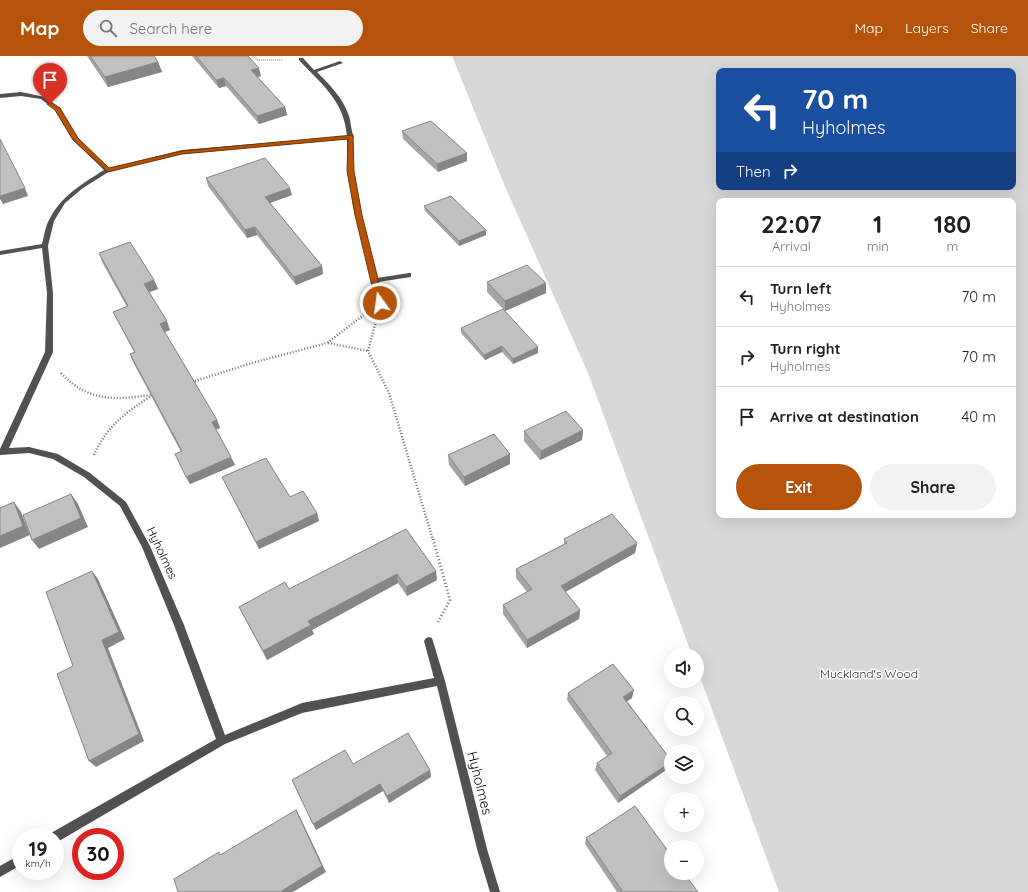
<!DOCTYPE html>
<meta charset="utf-8">
<style>
:root{--surface:#fff;--page:#f2f2f2;--text:#202124;--muted:#757577;--line:#e0e0e0;--accent:#b45309}
body{margin:0;font-family:Quicksand,sans-serif;background:var(--page);color:var(--text);height:100vh;display:flex;flex-direction:column;font-size:15px;white-space:nowrap}
*{box-sizing:border-box;margin:0}
p{font-size:13px;color:var(--muted)}
.icon{flex:none;width:22px;height:22px;fill:none;stroke:currentColor;stroke-width:2;stroke-linecap:round;stroke-linejoin:round}
.map{position:relative;flex:1;overflow:hidden}
.panel{position:absolute;left:716px;top:142px;width:300px;height:320px;display:flex;flex-direction:column;background:var(--surface);border-radius:8px;box-shadow:0 4px 16px #0002}
.panel>*{flex:none}
.hud{position:absolute;left:716px;top:12px;width:300px;height:122px;border-radius:8px;box-shadow:0 4px 16px #0002;background:#1a4fa0;color:#fff;overflow:hidden}
.controls{position:absolute;left:664px;top:592px;display:grid;gap:8px}
.controls a{display:grid;place-items:center;width:40px;height:40px;border-radius:50%;background:var(--surface);box-shadow:0 4px 16px #0002;font-size:20px}
.speed{position:absolute;left:12px;top:772px;display:flex;gap:8px;font-size:20px;font-weight:700;text-align:center}
.speed>*{display:grid;place-content:center;width:52px;height:52px;border-radius:50%;background:var(--surface);box-shadow:0 4px 16px #0002;line-height:1}
.speed small{font-size:10px;font-weight:400}
.speed .limit{border:6px solid #d22;background:#fff;color:#111}
.pin{position:absolute;display:grid;place-items:center;width:34px;height:34px;color:#fff;margin:-41px -17px;border-radius:50% 50% 50% 0;rotate:-45deg;box-shadow:0 0 4px #0007}
.pin .icon{rotate:45deg}
.me{position:absolute;width:44px;margin:-22px;rotate:346deg;stroke-linejoin:round;filter:drop-shadow(0 0 3px #0008)}
.turn{display:flex;align-items:center;gap:14px;height:84px;padding:0 20px;font-size:18px}
.turn .icon{width:52px;height:52px;stroke-width:2.5}
.turn b{display:block;font-size:28px;line-height:34px}
.then{display:flex;align-items:center;height:38px;padding:0 20px;background:#0003;gap:8px;font-size:15px}
.eta{display:flex;justify-content:space-evenly;align-items:center;height:68px;text-align:center}
.eta b{font-size:24px;font-weight:700;line-height:28px}
.button{display:flex;gap:8px;margin-top:auto;padding:8px 20px}
.button a{flex:1;height:46px;border-radius:24px;background:var(--accent);color:#fff;font-size:16px;font-weight:700;line-height:46px;text-align:center}
.button a+a{background:var(--page);color:var(--text)}
ul{padding:0;list-style:none}
li{display:flex;align-items:center;gap:12px;height:60px;padding:0 20px;border-top:1px solid var(--line)}
li div{flex:1}
li b{display:block;font-size:15px}
li em{font-style:normal}
header{display:flex;align-items:center;gap:24px;box-sizing:border-box;height:56px;padding:0 20px;background:var(--accent);color:#fff}
header strong{font-size:19px}
nav{display:flex;gap:22px;margin-inline-start:auto;font-size:14px}
.search{width:280px;height:36px;background:var(--page);display:flex;align-items:center;gap:10px;box-sizing:border-box;padding:0 14px;border-radius:22px;color:var(--muted);font-size:15px}
.map>svg:first-child{display:block}
.green{fill:#d8d8d8;fill-rule:evenodd}
.lines{fill:none;stroke-linecap:round;stroke-linejoin:round}
.path-far2{stroke:#737373;stroke-width:2;stroke-dasharray:0.5 1.5;stroke-linecap:butt}
.path-far1{stroke:#737373;stroke-width:2.5;stroke-dasharray:1 2;stroke-linecap:butt}
.path{stroke:#737373;stroke-width:3;stroke-dasharray:1 2.5;stroke-linecap:butt}
.street{fill:#515151;fill-rule:evenodd}
.wall{fill:#a5a5a5}
.shaded-wall{fill:#868686}
.building{fill:#c0c0c0;stroke:#868686}
.route{fill:#b45309;stroke:#753606}
.labels{text-anchor:middle;stroke-width:3;stroke-linejoin:round;paint-order:stroke}
.street-label{font-size:12px;fill:#000;stroke:#fff}
.park-label{font-size:12px;fill:#2f2f2f;stroke:#fff}
.near-street-label{font-size:14px;fill:#000;stroke:#fff}
</style>
<header>
<strong>Map</strong>
<div class="search"><svg class="icon" aria-label="search" viewBox="0 0 24 24"><circle cx="10" cy="10" r="6"/><path d="M15 15l6 6"/></svg>Search here</div>
<nav><a>Map</a><a>Layers</a><a>Share</a></nav>
</header>
<div class="map">
<svg width="1028" height="836" viewBox="0 0 1028 836">
<rect width="100%" height="100%" fill="#fff"/>
<path class="green" d="M452,0H1028V836H779L697,613V599H692L588,317L503,126ZM719,15H1013V131H719ZM719,145H1013V459H719Z"/>
<g class="lines">
<path class="path-far2" d="M253,0L258,4H282"/>
<g class="path-far1">
<path d="M376,265L368,295L389,337L433,484"/>
<path d="M328,287L368,295"/>
<path d="M61,317C88,346 114,344 151,339"/>
<path d="M192,326L252,307L327,287L365,258"/>
<path d="M94,399C106,371 127,355 153,339"/>
</g>
<path class="path" d="M433,483L450,544L438,566"/>
<g class="street">
<path d="M299,2H303L314,14L340,5L343,7L317,16C330,29 343,42 349,60C351,66 351,75 354,81L353,82C353,91 352,101 353,110C357,148 367,185 377,222L409,217H411V221L378,226L383,247L380,249H378L353,149L347,109V83L182,98L110,115L83,132L65,147L54,165L48,190L53,237V296L9,392L29,391L58,398L90,417L126,446L150,490L184,569L225,679L302,647L434,622L424,585L426,582L429,581L432,582L445,625L487,793L500,836H490L477,793L437,630L302,657L225,688L59,785L55,786V781H50L51,777L216,683L174,569L142,491L120,450L84,421L53,403L29,397L0,399V393L45,296L47,237L42,192L0,199V195L42,188C44,181 45,171 49,164C61,140 82,128 104,114L73,84L56,54L41,43L21,40L0,42V38L21,36L45,41L60,52L77,82L109,112L182,94L347,80C344,44 321,28 299,4Z"/>
<path d="M21,798V809L0,821V810Z"/>
</g>
</g>
<g class="wall">
<path d="M87,0H154L158,6L162,16L108,31Z"/>
<path d="M192,0H248L261,20L258,21L285,51L287,59L259,68L226,30L219,32Z"/>
<path d="M402,75L467,105L438,116L403,83Z"/>
<path d="M206,122L292,139L270,147L322,210L323,218L296,229L257,179L247,182L208,130Z"/>
<path d="M424,150L486,179L459,190L425,155Z"/>
<path d="M99,197L154,224L158,233L149,236L170,274L165,276L217,364L220,372L216,373L235,409L190,428L179,406L181,396L133,306L130,298L134,296L117,264L113,256L127,251L102,206Z"/>
<path d="M487,226L546,237L505,255L487,236Z"/>
<path d="M461,272L538,291V297L513,308L502,296L485,304L461,277Z"/>
<path d="M583,374L582,384L540,404L524,385V375Z"/>
<path d="M448,399L510,408L465,430L449,409Z"/>
<path d="M222,421L290,441L317,457L319,465L259,493L226,429Z"/>
<path d="M406,473L437,524L407,540L398,527L312,574L314,578L267,604L239,551L289,533Z"/>
<path d="M564,483L637,487L635,497L565,536L580,554L579,563L527,592L503,558V549L527,536L516,522V513L564,488Z"/>
<path d="M568,637L632,642L627,645L671,704V707L669,712L618,747L595,714L597,707L607,700L567,644Z"/>
<path d="M353,708L430,714L431,721L389,747L383,735L316,774Z"/>
<path d="M586,782L698,836H617L585,788Z"/>
</g>
<g class="shaded-wall">
<path d="M158,6L162,16L108,31L105,21Z"/>
<path d="M259,12L261,20L253,22L251,14Z"/>
<path d="M224,22L226,30L219,32L216,24Z"/>
<path d="M285,51L287,59L259,68L257,60Z"/>
<path d="M467,97V105L438,116L437,108Z"/>
<path d="M25,132L28,140L3,148L0,143V140Z"/>
<path d="M290,132L292,139L267,148L265,141Z"/>
<path d="M255,171L257,179L247,182L245,174Z"/>
<path d="M486,174V179L459,190V185Z"/>
<path d="M322,210L323,218L296,229L294,221Z"/>
<path d="M154,224L158,233L147,237L144,228Z"/>
<path d="M546,227V237L505,255V245Z"/>
<path d="M167,265L170,274L164,276L160,268Z"/>
<path d="M502,290V296L485,304L484,299Z"/>
<path d="M538,291V297L513,308V303Z"/>
<path d="M217,364L220,372L215,374L212,366Z"/>
<path d="M583,374L582,384L540,404L541,395Z"/>
<path d="M510,398V408L465,430L464,421Z"/>
<path d="M231,401L235,409L190,428L186,421Z"/>
<path d="M71,438L78,448L88,471L39,493L32,484Z"/>
<path d="M14,446L21,456L30,479L0,492V480Z"/>
<path d="M317,457L319,465L259,493L256,486Z"/>
<path d="M637,487L635,497L560,539L561,530Z"/>
<path d="M92,515L98,523L125,583L108,592L144,685L96,711L89,705Z"/>
<path d="M436,515L437,524L407,540L406,531Z"/>
<path d="M397,518L398,527L312,574L314,578L267,604L263,595L308,565Z"/>
<path d="M580,554L579,563L527,592V584Z"/>
<path d="M634,634L632,642L622,649L623,641Z"/>
<path d="M671,706L669,712L618,747L620,740Z"/>
<path d="M430,714L431,721L389,747L387,740Z"/>
<path d="M380,728L383,735L316,774L313,768Z"/>
<path d="M296,754L300,761L326,816L293,836H280Z"/>
</g>
<g class="building">
<path d="M90,0H154L158,6L105,21Z"/>
<path d="M196,0H248L259,12L251,14L285,51L257,60L224,22L216,24Z"/>
<path d="M431,65L467,97L437,108L402,75Z"/>
<path d="M0,83L25,132L0,140Z"/>
<path d="M265,102L290,132L265,141L322,210L294,221L255,171L245,174L206,122Z"/>
<path d="M451,140L486,174L459,185L424,150Z"/>
<path d="M130,186L154,224L144,228L167,265L160,268L217,364L212,366L231,401L186,421L175,398L182,395L130,298L135,296L113,256L128,250L99,197Z"/>
<path d="M527,209L546,227L505,245L487,226Z"/>
<path d="M503,253L538,291L513,303L502,290L484,299L461,272Z"/>
<path d="M566,355L583,374L541,395L524,375Z"/>
<path d="M494,378L510,398L464,421L448,399Z"/>
<path d="M266,402L290,441L303,435L317,457L256,486L222,421Z"/>
<path d="M71,438L81,462L32,484L23,459Z"/>
<path d="M14,446L23,470L0,480V452Z"/>
<path d="M612,458L637,487L561,530L580,554L527,584L503,549L532,533L516,513L567,487L564,483Z"/>
<path d="M406,473L436,515L406,531L397,518L308,565L311,569L263,595L239,551L285,526L289,533Z"/>
<path d="M92,515L119,576L102,584L139,678L89,705L57,618L73,610L46,536Z"/>
<path d="M613,608L634,634L623,641L671,704V706L620,740L597,707L612,697L568,637Z"/>
<path d="M408,677L430,714L387,740L380,728L313,768L292,724L345,694L353,708Z"/>
<path d="M635,750L671,799V817H684L698,836H623L586,782Z"/>
<path d="M296,754L322,810L280,836H178L174,823L219,796L220,799Z"/>
</g>
<path class="route" d="M50,46L60,52L78,82L109,112L182,95L353,79L354,115L362,159L384,247L380,249L376,247L355,159L347,115L348,83L182,98L108,116L73,84L55,54L47,48Z"/>
<g class="labels">
<g class="street-label">
<text transform="translate(162 497) rotate(65)" y="4">Hyholmes</text>
</g>
<g class="park-label">
<text x="869" y="622">Muckland's Wood</text>
</g>
<g class="near-street-label">
<text transform="translate(480 727) rotate(76)" y="5">Hyholmes</text>
</g>
</g>
</svg>
<div class="controls">
<a><svg class="icon" aria-label="sound" viewBox="0 0 24 24"><path d="M4 9h4l5-4v14l-5-4H4zM17 9q2 3 0 6"/></svg></a>
<a><svg class="icon" aria-label="search" viewBox="0 0 24 24"><circle cx="10" cy="10" r="6"/><path d="M15 15l6 6"/></svg></a>
<a><svg class="icon" aria-label="layers" viewBox="0 0 24 24"><path d="M12 4l9 5-9 5-9-5zM3 14l9 5 9-5"/></svg></a>
<a>+</a>
<a>−</a>
</div>
<div class="speed"><div>19<small>km/h</small></div><div class="limit">30</div></div>
<div class="pin" style="left:50px;top:48px;background:#d93025"><svg class="icon" aria-label="arrive" viewBox="0 0 24 24"><path d="M6 21V4h12l-3 4 3 4H6"/></svg></div>
<svg class="me" style="left:380px;top:247px" viewBox="-20 -20 40 40"><circle r="17" fill="#b45309" stroke="#fff" stroke-width="3"/><path d="M0-11L8 9 0 5-8 9z" fill="#fff"/></svg>
<div class="hud">
<div class="turn"><svg class="icon" aria-label="left" viewBox="0 0 24 24"><path d="M17 20v-9H6M10 6l-5 5 5 5"/></svg><div><b>70 m</b>Hyholmes</div></div>
<div class="then">Then<svg class="icon" aria-label="right" viewBox="0 0 24 24"><path d="M7 20v-9h11M14 6l5 5-5 5"/></svg></div>
</div>
<section class="panel">
<div class="eta">
<div><b>22:07</b><p>Arrival</p></div>
<div><b>1</b><p>min</p></div>
<div><b>180</b><p>m</p></div>
</div>
<ul>
<li><svg class="icon" aria-label="left" viewBox="0 0 24 24"><path d="M17 20v-9H6M10 6l-5 5 5 5"/></svg><div><b>Turn left</b><p>Hyholmes</p></div><em>70 m</em></li>
<li><svg class="icon" aria-label="right" viewBox="0 0 24 24"><path d="M7 20v-9h11M14 6l5 5-5 5"/></svg><div><b>Turn right</b><p>Hyholmes</p></div><em>70 m</em></li>
<li><svg class="icon" aria-label="arrive" viewBox="0 0 24 24"><path d="M6 21V4h12l-3 4 3 4H6"/></svg><div><b>Arrive at destination</b></div><em>40 m</em></li>
</ul>
<div class="button"><a>Exit</a><a>Share</a></div>
</section>
</div>
